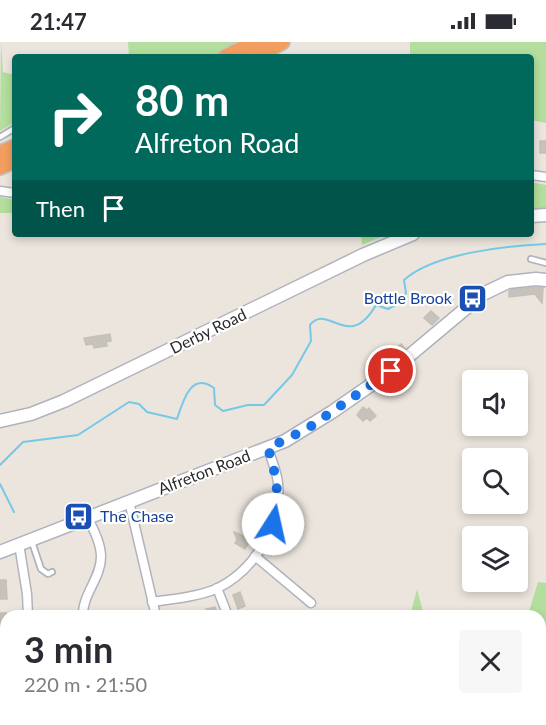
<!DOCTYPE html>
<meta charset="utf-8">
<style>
:root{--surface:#fff;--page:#f7f7f7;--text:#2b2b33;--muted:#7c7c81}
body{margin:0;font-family:Lato,sans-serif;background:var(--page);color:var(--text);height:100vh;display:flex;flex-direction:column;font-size:22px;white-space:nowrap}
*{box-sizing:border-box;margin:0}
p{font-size:20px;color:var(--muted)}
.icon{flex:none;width:33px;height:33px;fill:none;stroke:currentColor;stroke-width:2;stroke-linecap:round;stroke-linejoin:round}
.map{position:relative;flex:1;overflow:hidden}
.panel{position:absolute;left:0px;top:568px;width:546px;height:116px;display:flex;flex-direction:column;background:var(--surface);border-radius:18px 18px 0 0;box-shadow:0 3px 9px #0003}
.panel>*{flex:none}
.top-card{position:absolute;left:12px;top:12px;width:522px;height:183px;border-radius:6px;box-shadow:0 3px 9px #0003;background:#00695c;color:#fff;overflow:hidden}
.tools{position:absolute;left:462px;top:328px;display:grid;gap:12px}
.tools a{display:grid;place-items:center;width:66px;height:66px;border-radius:6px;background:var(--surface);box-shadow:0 3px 9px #0003;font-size:30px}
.pin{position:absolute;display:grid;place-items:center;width:51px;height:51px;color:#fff;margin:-26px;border:3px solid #fff;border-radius:50%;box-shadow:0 2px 6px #0007}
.me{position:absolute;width:66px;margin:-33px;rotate:10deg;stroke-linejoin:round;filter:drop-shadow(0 0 4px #0008)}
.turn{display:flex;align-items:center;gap:21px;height:126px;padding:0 24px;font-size:27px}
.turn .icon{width:78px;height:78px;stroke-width:2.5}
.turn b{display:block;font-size:42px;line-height:51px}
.then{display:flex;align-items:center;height:57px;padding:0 24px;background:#0003;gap:12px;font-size:22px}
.round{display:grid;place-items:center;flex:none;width:63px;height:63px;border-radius:6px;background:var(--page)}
.headline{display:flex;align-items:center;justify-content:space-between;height:102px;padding:0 24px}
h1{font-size:36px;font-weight:700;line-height:45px}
.status{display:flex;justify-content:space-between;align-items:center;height:42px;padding:0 30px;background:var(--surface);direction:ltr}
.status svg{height:16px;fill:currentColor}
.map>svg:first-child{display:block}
.green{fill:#b3de9d}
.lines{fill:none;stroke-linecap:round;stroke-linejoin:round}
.stream{stroke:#76c9e6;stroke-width:2}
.building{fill:#c6c2bc;stroke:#c6c0b6;stroke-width:1.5}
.lane-casing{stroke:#b0b3bd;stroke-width:8}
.street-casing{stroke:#b0b3bd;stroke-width:11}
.secondary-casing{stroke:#b0b3bd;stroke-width:15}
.highway-casing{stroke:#c3c3c3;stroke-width:18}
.lane{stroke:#fff;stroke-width:4.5}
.street{stroke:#fff;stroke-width:8}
.secondary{stroke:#fff;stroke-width:12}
.highway{stroke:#f39e5f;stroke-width:15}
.route{stroke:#1a73e8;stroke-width:10;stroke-dasharray:0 18}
.labels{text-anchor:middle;stroke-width:4.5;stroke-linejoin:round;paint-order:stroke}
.transit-label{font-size:16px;fill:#164399;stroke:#fff;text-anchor:end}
.street-label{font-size:16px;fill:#2a2a2a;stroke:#fff}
</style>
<div class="status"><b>21:47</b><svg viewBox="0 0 49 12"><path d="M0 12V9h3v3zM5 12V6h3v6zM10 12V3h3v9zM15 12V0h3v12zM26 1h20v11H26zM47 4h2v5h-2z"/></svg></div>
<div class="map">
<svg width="546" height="683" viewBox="0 0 546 683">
<rect width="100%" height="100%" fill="#ebe5dd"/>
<g class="green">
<path d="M1,0L3,30L15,33V80L0,89Z"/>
<path d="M128,0H243L215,15H129Z"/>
<path d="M410,0H546V81L531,78V15H410Z"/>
<path d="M531,140L546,143V167H531Z"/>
<path d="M0,155L15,158V171H0Z"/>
<path d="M361,192H388L362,203Z"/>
<path d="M538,540L546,541V592L540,585V574L528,573Z"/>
<path d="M417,547L424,574H410Z"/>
</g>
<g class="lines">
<g class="stream">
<path d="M0,423L23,400L78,393L129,360L139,362L147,370L177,377C183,359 191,329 214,346L215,363L223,369L248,363H264L292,333L311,299L310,283C328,260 348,311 376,263L388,267L403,259L406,251L404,238C434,211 506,204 546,202"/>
<path d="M0,442L14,470"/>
</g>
</g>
<g class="building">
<rect x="540" y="99" width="6" height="12"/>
<path d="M536,245L543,246L542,261L535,252L509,255V249L511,248Z"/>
<path d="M431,269L439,276L432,283L424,276Z"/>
<path d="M110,292L111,299L106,300L107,304L94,306L93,302L86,303L84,296Z"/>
<path d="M401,302L405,307L391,318L387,314Z"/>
<path d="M363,365L367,368L369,366L376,374L370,379L367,376L363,379L357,373Z"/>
<path d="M234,490L251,497L245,507L235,501L237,498Z"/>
<path d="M0,538H6L7,557H0Z"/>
<path d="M240,550L245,564L238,567L233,553Z"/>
<path d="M215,565L218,573L208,574L206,567Z"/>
<rect x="0" y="571" width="6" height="12"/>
<path d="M0,661H6V683L0,682Z"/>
</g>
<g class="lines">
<defs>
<g id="lane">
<path d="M0,95L15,86"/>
<path d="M531,217L546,221"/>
<path d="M32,500L41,527L48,532L52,530"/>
</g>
<g id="street">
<path d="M531,133L546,135"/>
<path d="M0,149L15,151"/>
<path d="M129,459L156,574"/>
<path d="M19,502L27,552L28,574"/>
<path d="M255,514L311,561"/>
<path d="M217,546L228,574"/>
<path d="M152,560C173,557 196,555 216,547C254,529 282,484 278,441C277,430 271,417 268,406"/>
<path d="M83,574C82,553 101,536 101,515C101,501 93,487 87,474"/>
<path d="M24,678V683"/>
</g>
<g id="secondary">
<path d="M531,174L546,173"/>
<path d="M0,379L31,372L64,359L363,213L413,192"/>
<path d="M0,510L285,399L332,370L391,329L483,252L508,240L536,237L546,238"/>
</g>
<g id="highway">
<path d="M226,15L256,0"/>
<path d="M253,15L282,0"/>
<path d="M0,111L15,105"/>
<path d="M0,125L15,118"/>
</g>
</defs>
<use href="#lane" class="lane-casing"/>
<use href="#street" class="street-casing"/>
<use href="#secondary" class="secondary-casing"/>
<use href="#highway" class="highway-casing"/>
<use href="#lane" class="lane"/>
<use href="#street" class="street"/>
<use href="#secondary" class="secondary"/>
<use href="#highway" class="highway"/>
</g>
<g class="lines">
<path class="route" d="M273,482C281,454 276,433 268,406L307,387L391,329"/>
</g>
<defs>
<symbol id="bus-square" viewBox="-11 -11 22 22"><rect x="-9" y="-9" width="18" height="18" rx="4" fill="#1a4fb4" stroke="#fff"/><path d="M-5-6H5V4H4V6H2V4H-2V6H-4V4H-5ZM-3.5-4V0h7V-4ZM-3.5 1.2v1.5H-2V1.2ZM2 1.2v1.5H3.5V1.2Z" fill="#fff"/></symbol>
</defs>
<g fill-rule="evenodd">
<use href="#bus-square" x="456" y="240" width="33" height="33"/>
<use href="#bus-square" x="62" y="458" width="33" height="33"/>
</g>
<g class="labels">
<g class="transit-label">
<text x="452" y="262">Bottle Brook</text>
<text x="100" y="480" text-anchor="start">The Chase</text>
</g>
<g class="street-label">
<text transform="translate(208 289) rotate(-26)" y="6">Derby Road</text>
<text transform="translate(204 430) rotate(-21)" y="6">Alfreton Road</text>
</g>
</g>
</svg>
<div class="tools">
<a><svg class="icon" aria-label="sound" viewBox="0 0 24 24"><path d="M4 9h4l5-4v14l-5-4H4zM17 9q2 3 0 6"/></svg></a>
<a><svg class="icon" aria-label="search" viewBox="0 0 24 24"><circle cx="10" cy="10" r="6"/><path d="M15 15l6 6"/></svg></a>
<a><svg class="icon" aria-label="layers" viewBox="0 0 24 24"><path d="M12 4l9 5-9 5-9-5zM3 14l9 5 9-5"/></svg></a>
</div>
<div class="pin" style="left:391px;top:329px;background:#d93025"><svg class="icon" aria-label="arrive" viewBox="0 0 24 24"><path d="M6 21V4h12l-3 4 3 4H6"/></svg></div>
<svg class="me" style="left:273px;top:482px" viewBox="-20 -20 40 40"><circle r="19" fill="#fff"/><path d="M0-13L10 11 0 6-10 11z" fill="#1a73e8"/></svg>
<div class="top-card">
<div class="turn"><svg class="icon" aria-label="right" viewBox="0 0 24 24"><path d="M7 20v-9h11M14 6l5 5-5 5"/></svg><div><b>80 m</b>Alfreton Road</div></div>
<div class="then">Then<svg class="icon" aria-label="arrive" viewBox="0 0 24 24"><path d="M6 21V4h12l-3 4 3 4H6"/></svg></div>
</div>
<section class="panel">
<div class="headline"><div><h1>3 min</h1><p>220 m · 21:50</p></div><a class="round"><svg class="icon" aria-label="close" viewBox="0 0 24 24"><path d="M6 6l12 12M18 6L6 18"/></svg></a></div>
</section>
</div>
